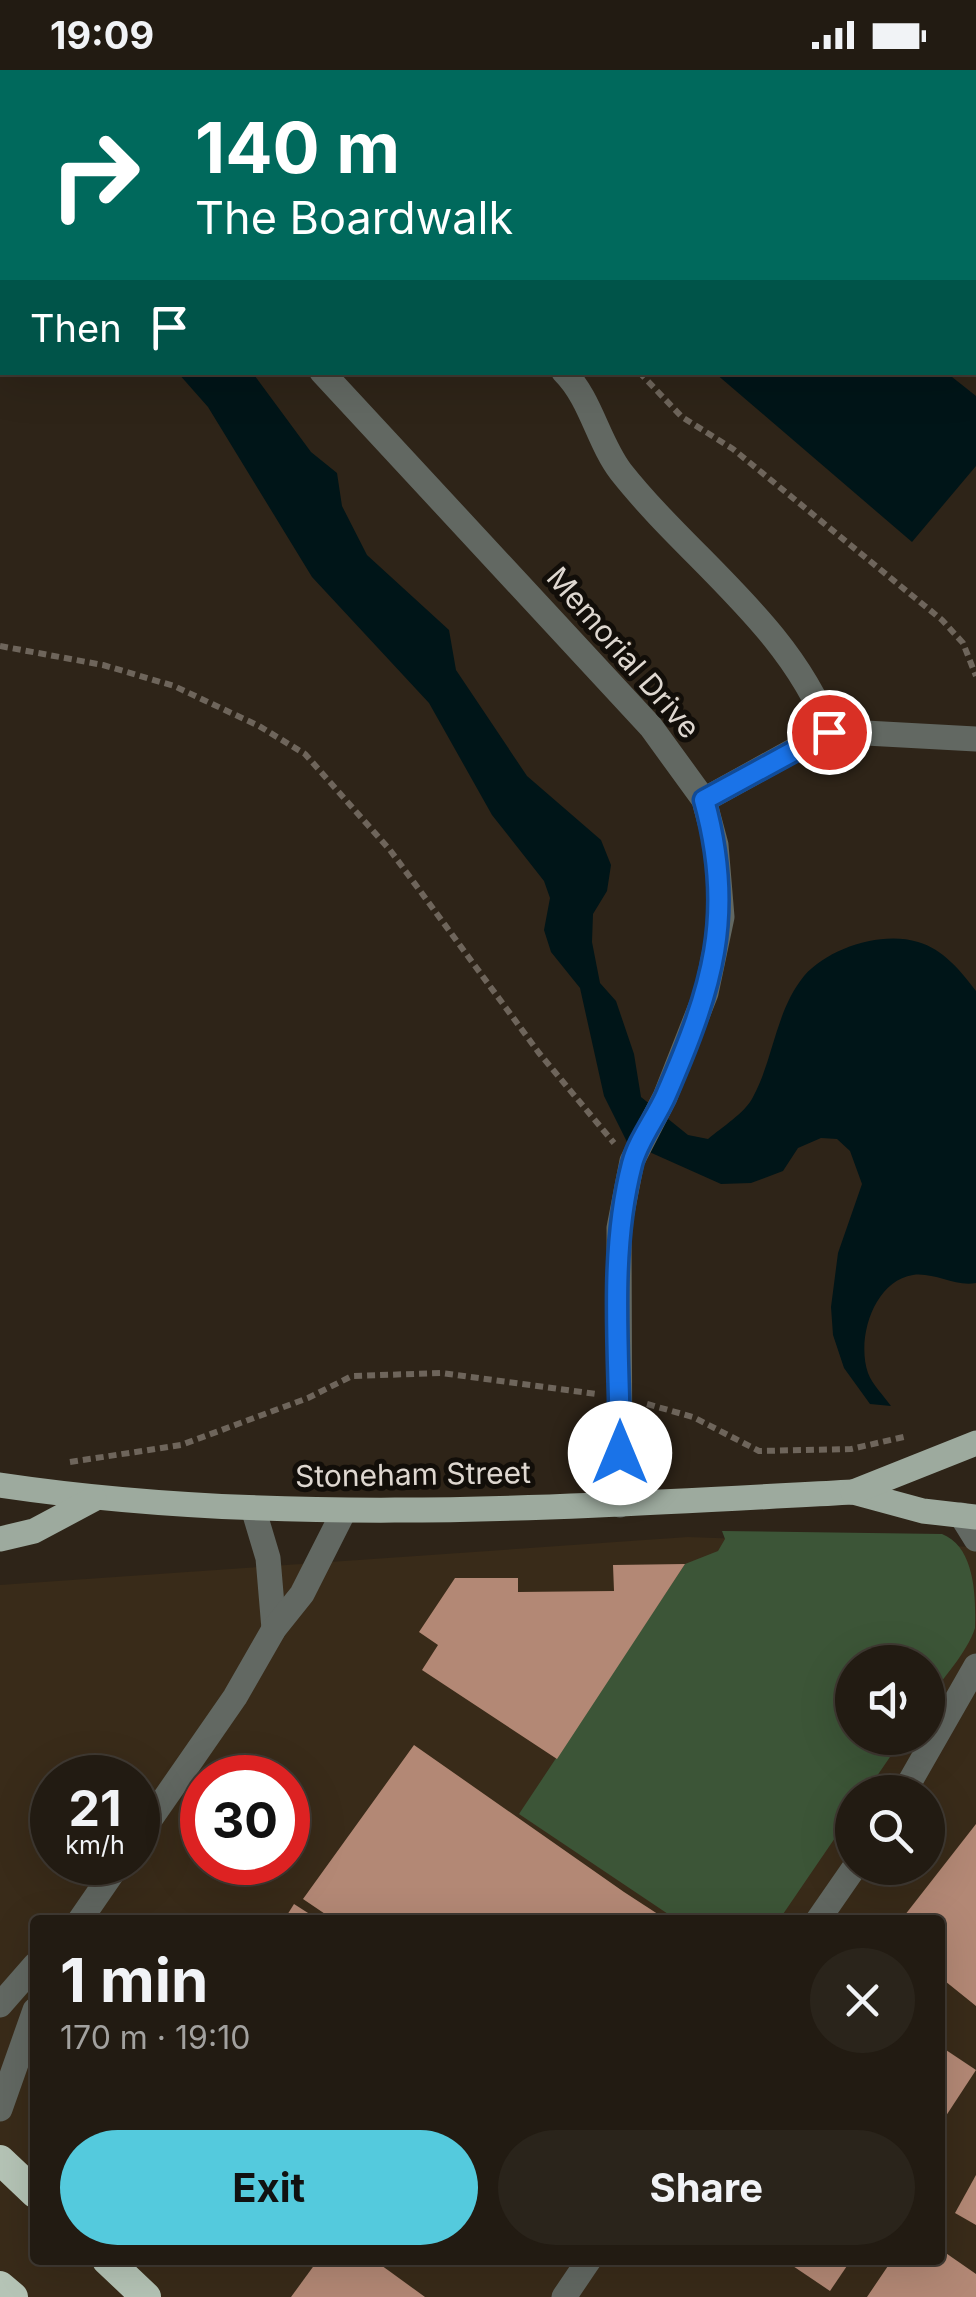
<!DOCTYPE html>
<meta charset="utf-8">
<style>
:root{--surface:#221b12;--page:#2a241b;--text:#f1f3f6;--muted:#a2a19f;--line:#3f3932;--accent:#54cadd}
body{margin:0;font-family:Inter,sans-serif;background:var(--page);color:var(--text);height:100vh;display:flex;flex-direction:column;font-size:38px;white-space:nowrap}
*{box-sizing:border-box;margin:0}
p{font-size:32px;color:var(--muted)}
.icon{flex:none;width:55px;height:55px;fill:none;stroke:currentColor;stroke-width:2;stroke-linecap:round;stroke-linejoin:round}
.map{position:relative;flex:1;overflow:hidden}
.panel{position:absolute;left:30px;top:1845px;width:915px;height:350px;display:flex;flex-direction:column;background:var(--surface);border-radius:10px;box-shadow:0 10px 40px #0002,0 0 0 2px var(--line)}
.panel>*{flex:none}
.top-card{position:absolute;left:0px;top:0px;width:978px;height:305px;box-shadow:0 10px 40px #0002,0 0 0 2px var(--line);background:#00695c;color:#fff;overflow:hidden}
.fabs{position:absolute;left:835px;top:1575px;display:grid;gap:20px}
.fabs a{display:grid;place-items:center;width:110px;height:110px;border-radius:50%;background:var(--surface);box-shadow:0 10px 40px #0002,0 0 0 2px var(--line);font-size:50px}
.speed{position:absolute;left:30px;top:1685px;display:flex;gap:20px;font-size:50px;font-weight:700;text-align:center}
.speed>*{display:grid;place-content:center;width:130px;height:130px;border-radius:50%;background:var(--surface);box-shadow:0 10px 40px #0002,0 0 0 2px var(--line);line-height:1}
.speed small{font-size:25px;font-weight:400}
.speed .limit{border:15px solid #d22;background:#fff;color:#111}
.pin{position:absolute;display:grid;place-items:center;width:85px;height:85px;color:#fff;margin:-42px;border:5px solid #fff;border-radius:50%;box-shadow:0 2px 10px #0007}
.me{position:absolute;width:110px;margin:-55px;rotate:0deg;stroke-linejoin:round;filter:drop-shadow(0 0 8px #0008)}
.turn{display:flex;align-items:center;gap:35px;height:210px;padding:0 30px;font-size:45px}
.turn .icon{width:130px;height:130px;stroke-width:2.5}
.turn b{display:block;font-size:70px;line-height:85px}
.then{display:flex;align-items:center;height:95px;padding:0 30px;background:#0003;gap:20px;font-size:38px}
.round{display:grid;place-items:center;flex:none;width:105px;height:105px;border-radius:52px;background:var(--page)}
.head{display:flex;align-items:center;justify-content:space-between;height:170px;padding:0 30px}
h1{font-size:60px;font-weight:700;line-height:75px}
.button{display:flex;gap:20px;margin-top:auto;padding:20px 30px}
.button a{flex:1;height:115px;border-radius:60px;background:var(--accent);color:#111;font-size:40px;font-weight:700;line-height:115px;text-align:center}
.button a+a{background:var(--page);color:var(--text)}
.status{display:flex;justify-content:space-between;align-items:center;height:70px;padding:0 50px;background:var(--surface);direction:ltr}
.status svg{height:28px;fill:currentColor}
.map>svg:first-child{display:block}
.built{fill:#392b19;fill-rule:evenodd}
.green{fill:#3c5537}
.water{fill:#001518}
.building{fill:#b38875}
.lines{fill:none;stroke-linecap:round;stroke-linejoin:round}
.path{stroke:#6e655b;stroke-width:6;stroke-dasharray:8 5;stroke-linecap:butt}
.minor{stroke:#626862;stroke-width:25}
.major{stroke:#9daa9e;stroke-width:25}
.highway{stroke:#b5c4b6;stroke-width:30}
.route-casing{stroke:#114b97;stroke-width:25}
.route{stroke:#1a73e8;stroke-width:18}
.labels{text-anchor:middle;stroke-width:10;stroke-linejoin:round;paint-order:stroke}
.street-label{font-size:30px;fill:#ded7d0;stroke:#120e09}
</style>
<div class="status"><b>19:09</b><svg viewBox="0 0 49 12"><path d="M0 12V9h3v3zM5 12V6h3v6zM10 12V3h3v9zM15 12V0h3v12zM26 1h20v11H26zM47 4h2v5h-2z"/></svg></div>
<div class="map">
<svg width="976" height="2227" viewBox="0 0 976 2227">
<rect width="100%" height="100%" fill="#2e2418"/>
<path class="built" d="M688,1467L976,1477V2227H0V1515ZM852,1592H928V1668H852ZM52,1708H138V1792H52ZM202,1708H288V1792H202ZM852,1722H928V1798H852ZM35,1850H940V2190H35Z"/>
<path class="green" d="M722,1461L942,1464C975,1477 976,1526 975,1558C967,1583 942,1609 928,1630V1592H852V1668H903L866,1722H852V1743L779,1850H677L519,1744L685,1494L718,1481L725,1469Z"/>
<g class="water">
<path d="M252,302L311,382L337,403L342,436L367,485L449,560L456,600L527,706L601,770L611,795L607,821L593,844L592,872L600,913L616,931L634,984L641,1027L688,1065L708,1069C722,1057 745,1043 753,1027C774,988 775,942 804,906C829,878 881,861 918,872C943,879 961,901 976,921V1213C955,1217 934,1202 913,1205C874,1211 856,1268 868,1303C872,1314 884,1326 891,1336L870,1334L844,1298L833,1265L831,1237L838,1183L862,1114L850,1081L837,1069L821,1068L798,1078L783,1101L751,1113L721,1114L627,1072L604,1026L580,918L551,882L544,860L550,828L544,811L492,745L429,633L312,507L208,337L178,303Z"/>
<path d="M715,303H947L976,326V396L912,472Z"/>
</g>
<g class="building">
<path d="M685,1494L557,1689L422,1600L438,1575L419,1562L455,1508H518V1522L614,1521L613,1495Z"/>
<path d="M414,1675L624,1822L667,1850H334L303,1829Z"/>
<path d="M976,1754V1936L940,1907V1850H901Z"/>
<path d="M294,1834L319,1850H284Z"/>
<path d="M940,1976L976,2000L940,2055Z"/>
<path d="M976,2105V2155L955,2143Z"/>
<path d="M940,2179L976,2204V2227H867L892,2190H940Z"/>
<path d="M318,2190H374L425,2227H291Z"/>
<path d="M784,2190H851L830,2221Z"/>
</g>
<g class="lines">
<g class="path">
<path d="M252,0L255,2"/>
<path d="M670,0L673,2"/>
<path d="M729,2L731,0"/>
<path d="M639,302L682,347L733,379L942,550L963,573L976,606"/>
<path d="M0,576L103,595L174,616L259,656L305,684L390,780L539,983L614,1073"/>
<path d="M647,1334L693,1347L759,1381L851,1379L908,1366"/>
<path d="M70,1392L181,1375L308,1328L352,1306L442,1303L596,1324"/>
</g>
<g class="minor">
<path d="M322,302L651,657L704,730L716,775L722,847L706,923L665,1027L632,1091L619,1158L620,1435"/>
<path d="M564,302C591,329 598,372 621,402C689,488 790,556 829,661"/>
<path d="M704,730L829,661L976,669"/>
<path d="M253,1438L268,1488L274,1559"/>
<path d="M961,1445L976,1469"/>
<path d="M904,1722L976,1596"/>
<path d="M138,1767L235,1627L274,1559L302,1524L343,1443"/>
<path d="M80,1850L120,1792"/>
<path d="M818,1850L854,1798"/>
<path d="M0,1935L35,1895"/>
<path d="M0,2039L35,1940"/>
<path d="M564,2227L589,2190"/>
</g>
<g class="major">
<path d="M0,1415C282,1457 569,1437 853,1422L923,1441L976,1447"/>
<path d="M853,1422L976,1373"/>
<path d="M0,1469L34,1461L94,1429"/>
</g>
<g class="highway">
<path d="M0,2090L35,2123"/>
<path d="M107,2190L146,2227"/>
<path d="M0,2216L13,2227"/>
</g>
</g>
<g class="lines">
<defs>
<path id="route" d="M620,1383C620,1288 608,1186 632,1094C638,1070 656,1048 666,1025C712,919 736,845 704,730L829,662"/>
</defs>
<use href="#route" class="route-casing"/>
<use href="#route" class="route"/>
</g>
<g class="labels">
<g class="street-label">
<text transform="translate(623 583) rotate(49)" y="10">Memorial Drive</text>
<text transform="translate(413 1405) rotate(-1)" y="10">Stoneham Street</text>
</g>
</g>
</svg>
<div class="fabs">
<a><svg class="icon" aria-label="sound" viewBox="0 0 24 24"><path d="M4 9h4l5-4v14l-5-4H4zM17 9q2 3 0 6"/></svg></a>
<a><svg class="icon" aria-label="search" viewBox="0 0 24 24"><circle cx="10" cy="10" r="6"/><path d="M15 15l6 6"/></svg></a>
</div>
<div class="speed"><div>21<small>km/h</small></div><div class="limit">30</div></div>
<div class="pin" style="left:829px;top:662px;background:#d93025"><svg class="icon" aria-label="arrive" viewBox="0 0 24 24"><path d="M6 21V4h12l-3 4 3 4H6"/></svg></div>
<svg class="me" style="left:620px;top:1383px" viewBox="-20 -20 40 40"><circle r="19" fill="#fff"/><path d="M0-13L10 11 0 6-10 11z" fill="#1a73e8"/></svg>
<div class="top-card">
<div class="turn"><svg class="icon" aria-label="right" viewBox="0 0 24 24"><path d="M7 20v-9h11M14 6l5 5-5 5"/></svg><div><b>140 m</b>The Boardwalk</div></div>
<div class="then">Then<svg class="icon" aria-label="arrive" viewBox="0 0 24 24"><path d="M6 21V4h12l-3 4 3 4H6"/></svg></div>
</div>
<section class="panel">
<div class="head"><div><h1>1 min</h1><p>170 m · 19:10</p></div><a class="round"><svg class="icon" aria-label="close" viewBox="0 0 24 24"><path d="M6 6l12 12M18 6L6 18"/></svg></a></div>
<div class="button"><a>Exit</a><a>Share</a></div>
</section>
</div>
